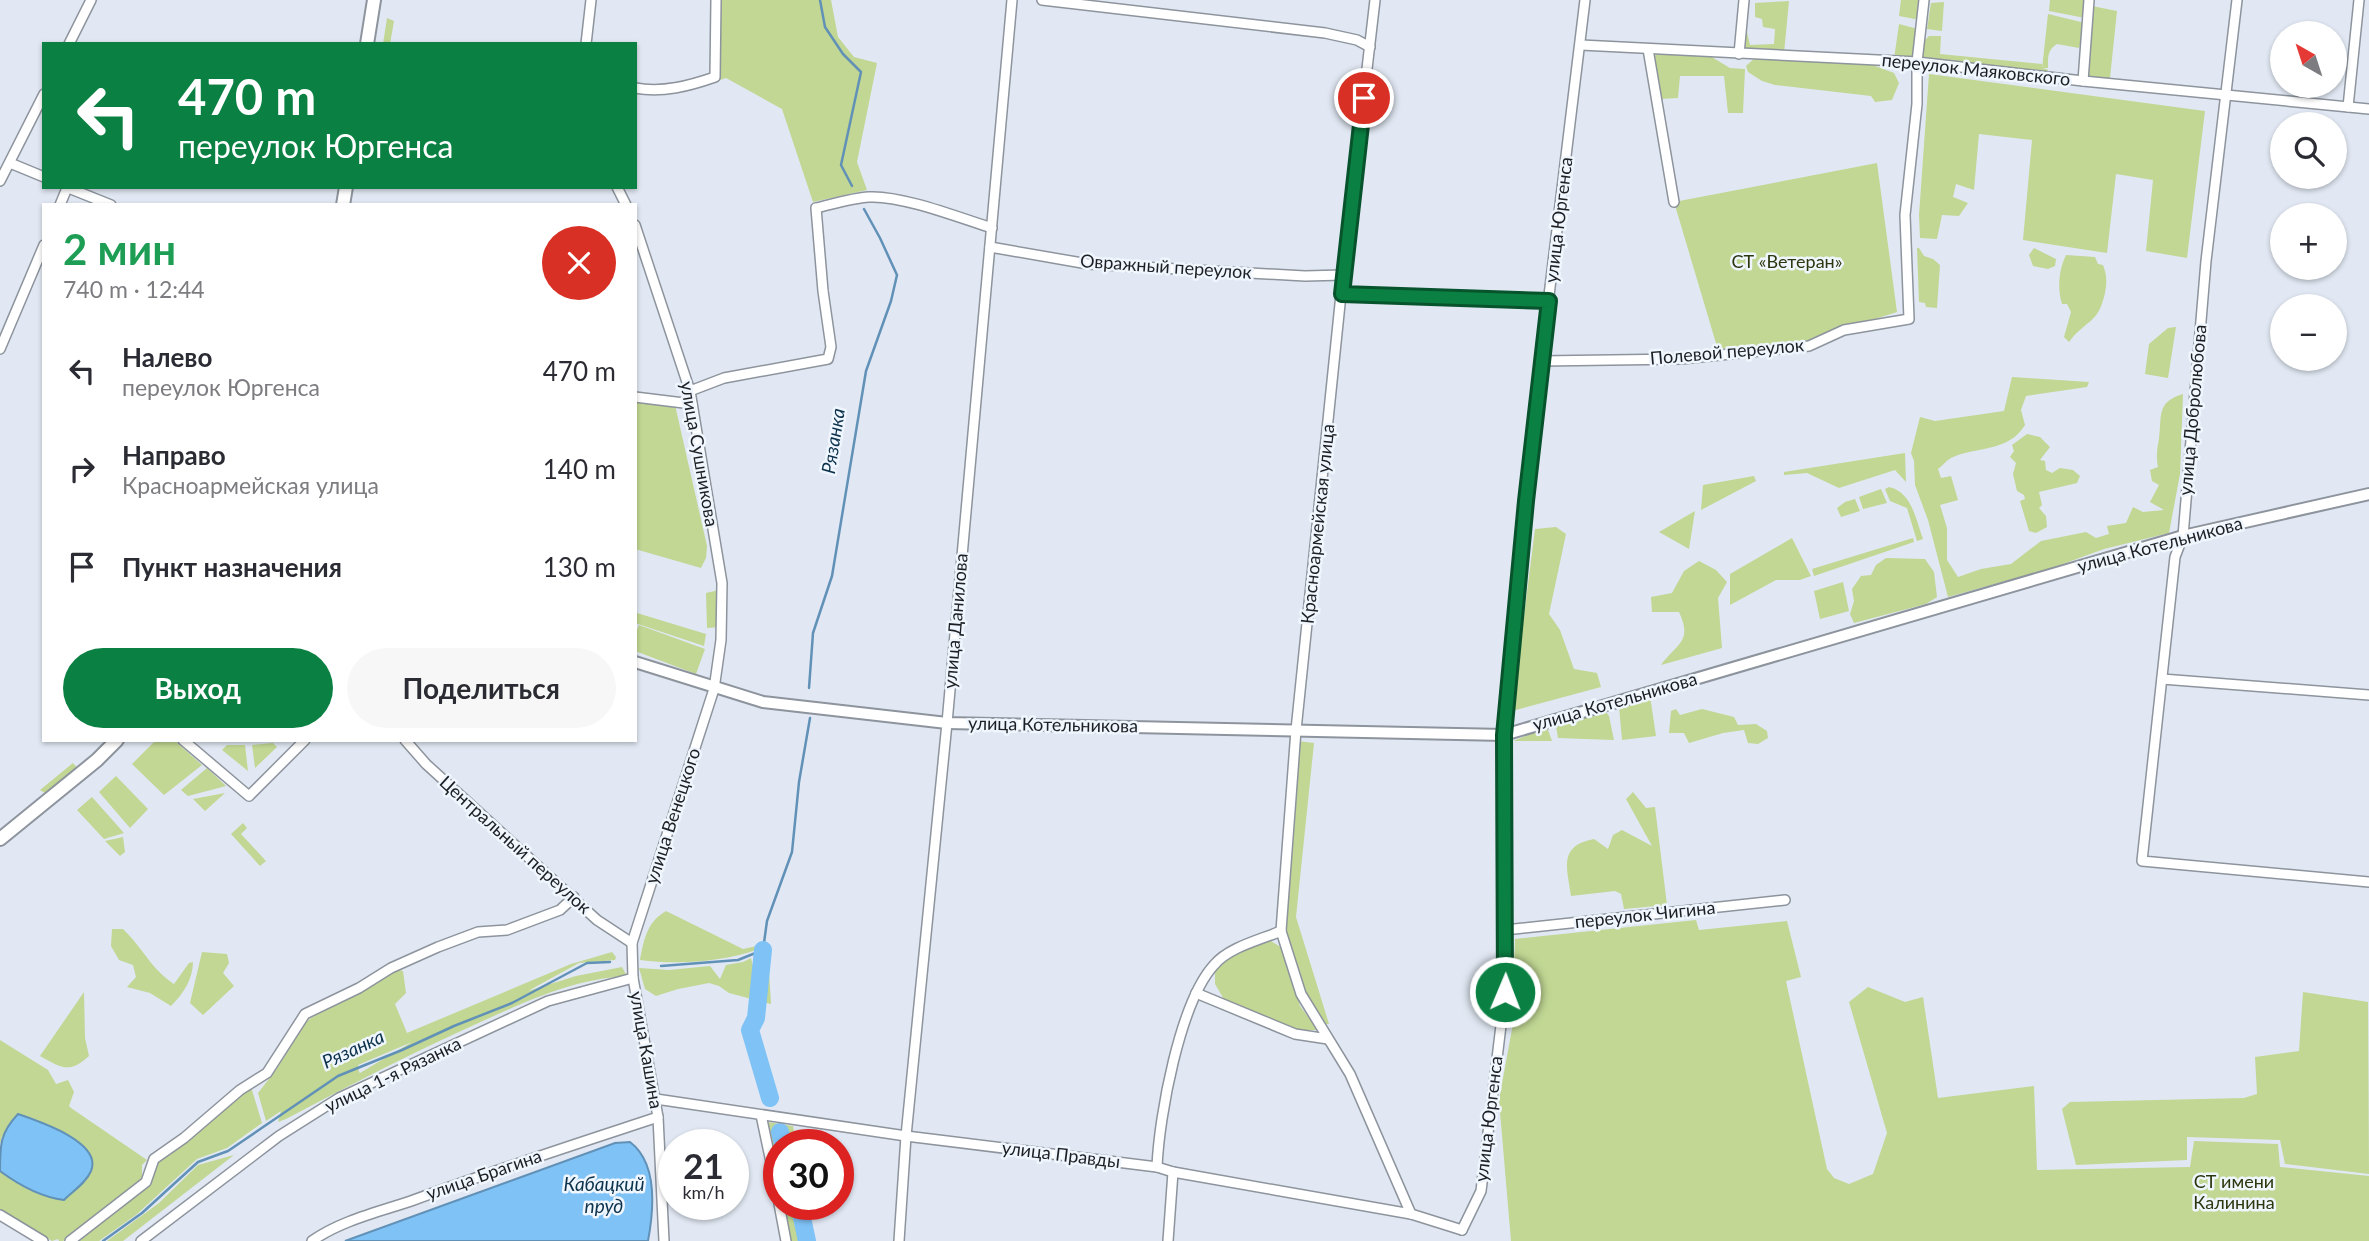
<!DOCTYPE html>
<html lang="ru">
<meta charset="utf-8">
<style>
:root{--surface:#fff;--page:#f7f7f7;--text:#2b2b33;--muted:#7c7c81;--accent:#0b8043}
body{margin:0;font-family:Lato,sans-serif;background:var(--page);color:var(--text);height:100vh;display:flex;flex-direction:column;font-size:26px;white-space:nowrap}
*{box-sizing:border-box;margin:0}
p{font-size:23px;color:var(--muted)}
.icon{flex:none;width:38px;height:38px;fill:none;stroke:currentColor;stroke-width:2;stroke-linecap:round;stroke-linejoin:round}
.map{position:relative;flex:1;overflow:hidden}
.side{position:absolute;left:42px;top:203px;width:595px;height:539px;display:flex;flex-direction:column;background:var(--surface);border-radius:0px;box-shadow:0 2px 5px #0004}
.side>*{flex:none}
.hud{position:absolute;left:42px;top:42px;width:595px;height:147px;border-radius:0px;box-shadow:0 2px 5px #0004;background:#0b8043;color:#fff;overflow:hidden}
.needle{width:46px;rotate:321deg}
.buttons{position:absolute;left:2270px;top:21px;display:grid;gap:14px}
.buttons a{display:grid;place-items:center;width:77px;height:77px;border-radius:50%;background:var(--surface);box-shadow:0 2px 5px #0004;font-size:35px}
.speed{position:absolute;left:658px;top:1129px;display:flex;gap:14px;font-size:35px;font-weight:700;text-align:center}
.speed>*{display:grid;place-content:center;width:91px;height:91px;border-radius:50%;background:var(--surface);box-shadow:0 2px 5px #0004;line-height:1}
.speed small{font-size:18px;font-weight:400}
.speed .limit{border:10px solid #d22;background:#fff;color:#111}
.pin{position:absolute;display:grid;place-items:center;width:60px;height:60px;color:#fff;margin:-30px;border:4px solid #fff;border-radius:50%;box-shadow:0 2px 7px #0007}
.me{position:absolute;width:77px;margin:-38px;rotate:1deg;stroke-linejoin:round;filter:drop-shadow(0 0 5px #0008)}
.turn{display:flex;align-items:center;gap:24px;height:147px;padding:0 21px;font-size:32px}
.turn .icon{width:91px;height:91px;stroke-width:2.5}
.turn b{display:block;font-size:49px;line-height:60px}
.round{display:grid;place-items:center;flex:none;width:74px;height:74px;border-radius:37px;background:var(--page)}
.overview{display:flex;align-items:center;justify-content:space-between;height:119px;padding:0 21px}
h1{font-size:42px;font-weight:700;line-height:52px;color:#1e9e55}
.button{display:flex;gap:14px;margin-top:auto;padding:14px 21px}
.button a{flex:1;height:80px;border-radius:42px;background:var(--accent);color:#fff;font-size:28px;font-weight:700;line-height:80px;text-align:center}
.button a+a{background:var(--page);color:var(--text)}
ul{padding:0;list-style:none}
li{display:flex;align-items:center;gap:21px;height:98px;padding:0 21px}
li div{flex:1}
li b{display:block;font-size:26px}
li em{font-style:normal}
.map>svg:first-child{display:block}
.green{fill:#c1d793;fill-rule:evenodd}
.water{fill:#7fc2f6;stroke:#6191b7;stroke-width:2}
.lines{fill:none;stroke-linecap:round;stroke-linejoin:round}
.stream{stroke:#6191b7;stroke-width:2.5}
.river{stroke:#7fc2f6;stroke-width:18}
.minor-casing{stroke:#8d949d;stroke-width:12}
.tertiary-casing{stroke:#8d949d;stroke-width:14}
.secondary-casing{stroke:#8d949d;stroke-width:16}
.minor{stroke:#fff;stroke-width:9}
.tertiary{stroke:#fff;stroke-width:10}
.secondary{stroke:#fff;stroke-width:12}
.route-casing{stroke:#07532c;stroke-width:18}
.route{stroke:#0b8043;stroke-width:12}
.labels{text-anchor:middle;stroke-width:5;stroke-linejoin:round;paint-order:stroke}
.street-label{font-size:18px;fill:#1c1f23;stroke:#f0f6fe}
.park-label{font-size:18px;fill:#2d370f;stroke:#f0f6fe}
.water-label{font-size:19px;font-style:italic;fill:#0c324c;stroke:#f0f6fe}
</style>
<div class="map">
<svg width="2369" height="1241" viewBox="0 0 2369 1241">
<rect width="100%" height="100%" fill="#e1e8f3"/>
<g class="green">
<path d="M721,0H831L838,37L854,57L877,63L857,162L867,190L813,202L782,109L726,78L720,80Z"/>
<path d="M1901,0H1921L1920,20L1899,16Z"/>
<path d="M2050,0H2086L2085,18L2049,11Z"/>
<path d="M1789,1L1784,53L1744,52V31L1747,32L1750,45L1774,44L1775,29L1763,27L1762,19L1755,17V3Z"/>
<path d="M1944,2L1942,31L1927,29L1931,3Z"/>
<path d="M2092,6L2117,11L2110,78L2087,77Z"/>
<path d="M2048,14L2085,23L2079,48L2057,44C2047,50 2048,58 2048,68H2043L2048,70V77L1925,59L1920,55L1922,39L1925,40L1929,36H1941L1940,54L2042,64V69Z"/>
<path d="M387,18L394,21L390,44H383Z"/>
<path d="M1899,24L1918,29L1914,59H1894Z"/>
<path d="M1657,54L1710,56L1730,68L1745,69L1743,113H1728L1724,76H1680L1678,98L1660,99L1652,57Z"/>
<path d="M1756,57L1870,64L1894,73L1899,83L1892,100L1875,102L1871,96L1775,85L1762,81L1748,72L1746,66Z"/>
<path d="M1929,74L2205,111L2187,258L2146,251L2153,180L2116,174L2107,253L2023,240L2032,140L1979,134L1974,190L1956,184L1953,197L1968,203L1959,216L1942,215L1937,239L1920,238L1919,215Z"/>
<path d="M1877,163L1897,312L1806,341L1718,350L1674,202Z"/>
<path d="M1917,248H1919L1924,256L1933,259L1940,265L1937,308L1926,307L1925,303L1919,302Z"/>
<path d="M2034,248L2056,259L2055,266L2048,269L2033,266L2029,255Z"/>
<path d="M2066,255L2095,257L2098,264L2103,265C2107,275 2107,283 2105,293C2098,325 2086,319 2069,342L2064,337L2071,312L2067,304H2062C2057,288 2059,269 2066,255Z"/>
<path d="M2176,327L2168,378L2145,374L2149,344L2168,328Z"/>
<path d="M2012,377L2089,382L2087,387L2026,396L2021,410L2025,425C2008,453 1975,446 1951,458C1946,461 1942,466 1938,469L1941,478L1951,476L1958,500L1940,505L1947,528V560L1958,577L1981,569L2011,564L2041,541L2086,532L2096,538L2109,534L2107,526L2126,523L2133,507L2143,512L2164,510L2150,502L2159,485L2152,481L2150,470L2158,467C2156,456 2157,450 2159,439C2162,416 2156,402 2183,394L2180,474L2169,533L2104,549L2052,568L1948,597L1928,520L1915,485L1914,461L1911,453L1920,417L1935,421L2004,411Z"/>
<path d="M635,401L675,405L707,546L706,558L701,568L635,549Z"/>
<path d="M2027,434L2040,437L2050,447L2040,460L2045,461L2046,470L2052,473L2060,468L2073,470L2080,476L2077,483L2039,492L2042,505L2039,508L2046,516L2047,527L2036,533L2029,531L2020,501L2025,499L2024,495L2017,491L2013,474L2016,463L2010,457L2014,451L2012,445Z"/>
<path d="M1905,453L1906,482L1895,470L1839,488L1807,473L1784,475V472Z"/>
<path d="M1754,476L1756,481L1701,510L1703,485Z"/>
<path d="M1889,487C1912,492 1916,520 1923,539L1917,541L1907,508L1890,501L1885,489Z"/>
<path d="M1881,489L1887,503L1863,509L1859,497Z"/>
<path d="M1855,499L1860,511L1841,517L1837,508L1845,502Z"/>
<path d="M1695,511L1689,549L1659,532Z"/>
<path d="M1556,527L1566,534L1549,614L1560,630L1574,669L1597,673L1601,687L1512,711L1535,529Z"/>
<path d="M1792,538L1811,576L1800,580H1776L1730,605V574Z"/>
<path d="M1913,538L1914,542L1814,576L1812,569Z"/>
<path d="M1886,558L1925,559L1934,572L1937,597L1926,604L1854,623L1850,614L1854,601L1852,589L1861,576L1871,575L1876,565Z"/>
<path d="M1699,561L1716,570L1727,582L1718,598L1722,648L1661,665C1677,643 1693,642 1679,612H1652L1651,597L1672,593L1684,571Z"/>
<path d="M1843,582L1849,611L1820,619L1814,591Z"/>
<path d="M719,590V627L707,628L706,593Z"/>
<path d="M637,613L706,634L704,646L635,623Z"/>
<path d="M639,625L705,649L696,674L635,651V635Z"/>
<path d="M1650,696L1656,736L1622,740L1619,707Z"/>
<path d="M1676,709L1680,715L1702,709L1734,717L1738,725L1756,724L1767,731L1768,738L1758,744L1748,743L1744,730L1723,733L1689,743L1684,733H1669L1671,711Z"/>
<path d="M1605,711L1609,716L1614,740L1558,738L1556,726Z"/>
<path d="M1547,727L1552,741H1513Z"/>
<path d="M156,740H174L202,765L164,795L132,764Z"/>
<path d="M1298,741L1314,743L1296,917L1329,1024H1324L1303,993L1283,928Z"/>
<path d="M273,743L277,747L255,768L252,745Z"/>
<path d="M227,745H245L248,771L222,750Z"/>
<path d="M73,763L79,770L48,795L40,790Z"/>
<path d="M207,768L226,786L188,796L181,790Z"/>
<path d="M116,776L148,809L130,828L99,792Z"/>
<path d="M1633,792L1646,808L1655,807L1667,905L1624,909L1621,894L1615,891L1571,896C1567,867 1558,846 1594,839L1608,849L1613,835L1622,830L1652,846L1626,799Z"/>
<path d="M225,793L205,811L193,799Z"/>
<path d="M92,797L124,833L104,839L77,810Z"/>
<path d="M243,823L247,828L241,834L266,861L260,866L231,834Z"/>
<path d="M123,837L125,852L120,856L105,841Z"/>
<path d="M666,911L743,949L757,946L759,949C722,962 679,965 640,960C644,939 647,922 666,911Z"/>
<path d="M1696,920L1699,930L1787,921L1801,977L1786,981L1827,1169L1834,1178L1849,1184L1873,1174L1887,1133L1849,1002L1868,987L1905,1002L1923,997L1938,1098L2034,1086L2037,1170L2190,1167L2194,1141L2278,1144L2280,1167L2369,1176V1241H1511L1499,1100L1512,1029L1515,939Z"/>
<path d="M112,929H123C142,947 152,970 174,984L189,963L193,962C193,979 183,994 171,1006L150,993L127,987L136,977L133,965L119,960L111,946Z"/>
<path d="M1269,940L1284,949L1300,1006L1318,1030H1295L1225,1001L1215,984V969L1241,951Z"/>
<path d="M202,952L227,954L229,963L223,973L234,986L203,1015L190,1003Z"/>
<path d="M612,952L616,957L615,960L579,963L528,991L576,976L622,967L627,976C571,979 523,1003 474,1025C410,1054 348,1086 286,1119L278,1122L281,1111L266,1121L258,1093L276,1070L307,1021L328,1006L372,986L396,969L403,971L406,993L395,1004L407,1033L571,964ZM412,1042L360,1073L359,1072L358,1065Z"/>
<path d="M768,955L771,1004L729,993L719,986L709,983L678,989L656,996L645,989L639,968L669,970L710,966L720,979L726,965L743,962L751,958L756,979L760,976L763,956Z"/>
<path d="M84,992L85,1038L89,1056C69,1074 62,1068 40,1056Z"/>
<path d="M2303,992L2368,1002L2369,1174L2285,1164L2280,1140L2187,1137V1160L2076,1165L2062,1109L2070,1102L2244,1098L2257,1094L2255,1057L2299,1051Z"/>
<path d="M0,1040L48,1070L56,1084L68,1080L74,1092L69,1106L71,1108L147,1160L142,1165V1178L63,1241H59L58,1239L52,1241L0,1210V1171L27,1189L2,1136L0,1144Z"/>
<path d="M251,1087L262,1123L227,1148L197,1159L136,1215L99,1241H75L148,1183L158,1162L203,1127L239,1091Z"/>
<path d="M767,1122L793,1126L796,1144H779V1179Z"/>
<path d="M234,1155L123,1241H107L159,1203L198,1165Z"/>
<path d="M784,1204H804L810,1241H791Z"/>
</g>
<g class="water">
<path d="M18,1114C38,1121 103,1142 91,1171C86,1183 73,1191 64,1200C40,1197 19,1185 0,1171C0,1145 0,1133 18,1114Z"/>
<path d="M630,1142C658,1163 654,1209 648,1241H345L615,1143Z"/>
</g>
<g class="lines">
<g class="stream">
<path d="M820,0L825,27L843,54L861,72L841,165L852,186"/>
<path d="M809,688L813,633L832,576L866,371L891,301L897,275L880,238L864,209"/>
<path d="M661,966L738,960L763,950L767,921L792,852L799,782L810,718"/>
<path d="M103,1241L142,1213L198,1162L228,1151L338,1076L402,1050L454,1026L512,1003L587,963L610,962"/>
</g>
<g class="river">
<path d="M763,950L756,1018L750,1030L770,1098"/>
<path d="M780,1132L783,1144"/>
<path d="M799,1204L807,1241"/>
</g>
<defs>
<g id="minor">
<path d="M1042,0L1325,33L1357,40L1370,47"/>
<path d="M1375,0L1343,275L1296,730L1281,931L1301,994L1350,1074L1411,1214"/>
<path d="M2237,0L2206,261L2183,536L2175,557L2142,861L2369,882"/>
<path d="M69,44L91,0"/>
<path d="M586,44L591,0"/>
<path d="M1581,45L1917,62L2083,81L2369,109"/>
<path d="M1648,49L1674,202"/>
<path d="M1739,54L1744,0"/>
<path d="M2083,81L2089,0"/>
<path d="M635,88C663,93 689,86 715,77L716,0"/>
<path d="M2348,107L2359,0"/>
<path d="M10,163L44,177"/>
<path d="M0,181L44,94"/>
<path d="M66,187L111,205"/>
<path d="M617,187L626,205"/>
<path d="M60,205L67,188"/>
<path d="M635,225L690,391L722,583L721,640L714,689L632,943L633,978L658,1117L664,1241"/>
<path d="M990,247L1088,264L1305,276L1343,275"/>
<path d="M1342,294L1549,301"/>
<path d="M0,349L44,245"/>
<path d="M1541,361L1681,359L1809,346L1844,330L1909,319L1905,215L1917,104V62L1924,0"/>
<path d="M690,391L724,378L828,359L831,347L823,291L816,208C833,204 852,198 869,197C901,195 960,218 992,228"/>
<path d="M635,397L692,404"/>
<path d="M2162,679L2369,695"/>
<path d="M183,740L249,796L305,740"/>
<path d="M405,740L426,764L597,920L632,943"/>
<path d="M1505,930L1785,900"/>
<path d="M1196,993L1295,1034L1328,1039"/>
<path d="M656,1099L906,1136L1157,1167L1173,1172L1411,1214L1462,1230"/>
<path d="M761,1115L779,1200"/>
<path d="M1157,1167C1159,1116 1180,1002 1214,965C1229,947 1260,940 1281,931"/>
<path d="M779,1204L786,1241"/>
<path d="M0,1215L43,1241"/>
<path d="M1462,1230L1481,1191L1506,984L1504,735L1541,361L1585,0"/>
<path d="M70,1241L146,1182L154,1159L184,1138L240,1090L267,1073L305,1014L359,988L391,968L438,947L478,932L507,930L560,910L574,897"/>
<path d="M141,1241L279,1136L339,1098L548,1001L633,978"/>
<path d="M312,1241C340,1221 378,1212 411,1201C492,1171 576,1144 658,1117"/>
<path d="M899,1241L906,1136L947,723L1012,0"/>
<path d="M1168,1241L1173,1172"/>
</g>
<path id="tertiary" d="M635,662L763,702L947,723L1504,735L2183,536L2369,494"/>
<g id="secondary">
<path d="M367,44L374,0"/>
<path d="M343,205L346,187"/>
<path d="M0,839L97,760L117,740"/>
</g>
</defs>
<use href="#minor" class="minor-casing"/>
<use href="#tertiary" class="tertiary-casing"/>
<use href="#secondary" class="secondary-casing"/>
<use href="#minor" class="minor"/>
<use href="#tertiary" class="tertiary"/>
<use href="#secondary" class="secondary"/>
</g>
<g class="lines">
<defs>
<path id="route" d="M1364,98L1342,294L1549,301L1526,501L1504,735L1505,992"/>
</defs>
<use href="#route" class="route-casing"/>
<use href="#route" class="route"/>
</g>
<g class="labels">
<g class="street-label">
<text transform="translate(1976 70) rotate(6)" y="6">переулок Маяковского</text>
<text transform="translate(1559 220) rotate(-83)" y="6">улица Юргенса</text>
<text transform="translate(1166 267) rotate(4)" y="6">Овражный переулок</text>
<text transform="translate(1727 352) rotate(-5)" y="6">Полевой переулок</text>
<text transform="translate(2193 410) rotate(-85)" y="6">улица Добролюбова</text>
<text transform="translate(699 454) rotate(80)" y="6">улица Сушникова</text>
<text transform="translate(1318 524) rotate(-84)" y="6">Красноармейская улица</text>
<text transform="translate(2160 545) rotate(-15)" y="6">улица Котельникова</text>
<text transform="translate(956 621) rotate(-85)" y="6">улица Данилова</text>
<text transform="translate(1615 702) rotate(-16)" y="6">улица Котельникова</text>
<text transform="translate(1053 725) rotate(1)" y="6">улица Котельникова</text>
<text transform="translate(673 816) rotate(-72)" y="6">улица Венецкого</text>
<text transform="translate(515 845) rotate(42)" y="6">Центральный переулок</text>
<text transform="translate(1645 915) rotate(-6)" y="6">переулок Чигина</text>
<text transform="translate(646 1050) rotate(80)" y="6">улица Кашина</text>
<text transform="translate(393 1075) rotate(-26)" y="6">улица 1-я Рязанка</text>
<text transform="translate(1489 1119) rotate(-83)" y="6">улица Юргенса</text>
<text transform="translate(1061 1155) rotate(7)" y="6">улица Правды</text>
<text transform="translate(484 1175) rotate(-19)" y="6">улица Брагина</text>
</g>
<g class="park-label">
<text x="1787" y="268">СТ «Ветеран»</text>
<text x="2234" y="1188">СТ имени<tspan x="2234" dy="21">Калинина</tspan></text>
</g>
<g class="water-label">
<text transform="translate(833 441) rotate(-81)" y="7">Рязанка</text>
<text transform="translate(353 1049) rotate(-25)" y="7">Рязанка</text>
<text x="604" y="1191">Кабацкий<tspan x="604" dy="22">пруд</tspan></text>
</g>
</g>
</svg>
<div class="buttons">
<a><svg class="needle" viewBox="-14 -14 28 28"><path d="M0-13l5 13h-10z" fill="#e53935"/><path d="M0 13l5-13h-10z" fill="#7c7c81"/></svg></a>
<a><svg class="icon" aria-label="search" viewBox="0 0 24 24"><circle cx="10" cy="10" r="6"/><path d="M15 15l6 6"/></svg></a>
<a>+</a>
<a>−</a>
</div>
<div class="speed"><div>21<small>km/h</small></div><div class="limit">30</div></div>
<div class="pin" style="left:1364px;top:98px;background:#d93025"><svg class="icon" aria-label="arrive" viewBox="0 0 24 24"><path d="M6 21V4h12l-3 4 3 4H6"/></svg></div>
<svg class="me" style="left:1505px;top:992px" viewBox="-20 -20 40 40"><circle r="17" fill="#0b8043" stroke="#fff" stroke-width="3"/><path d="M0-11L8 9 0 5-8 9z" fill="#fff"/></svg>
<div class="hud">
<div class="turn"><svg class="icon" aria-label="left" viewBox="0 0 24 24"><path d="M17 20v-9H6M10 6l-5 5 5 5"/></svg><div><b>470 m</b>переулок Юргенса</div></div>
</div>
<section class="side">
<div class="overview"><div><h1>2 мин</h1><p>740 m · 12:44</p></div><a class="round" style="background:#d93025;color:#fff"><svg class="icon" aria-label="close" viewBox="0 0 24 24"><path d="M6 6l12 12M18 6L6 18"/></svg></a></div>
<ul>
<li><svg class="icon" aria-label="left" viewBox="0 0 24 24"><path d="M17 20v-9H6M10 6l-5 5 5 5"/></svg><div><b>Налево</b><p>переулок Юргенса</p></div><em>470 m</em></li>
<li><svg class="icon" aria-label="right" viewBox="0 0 24 24"><path d="M7 20v-9h11M14 6l5 5-5 5"/></svg><div><b>Направо</b><p>Красноармейская улица</p></div><em>140 m</em></li>
<li><svg class="icon" aria-label="arrive" viewBox="0 0 24 24"><path d="M6 21V4h12l-3 4 3 4H6"/></svg><div><b>Пункт назначения</b></div><em>130 m</em></li>
</ul>
<div class="button"><a>Выход</a><a>Поделиться</a></div>
</section>
</div>
